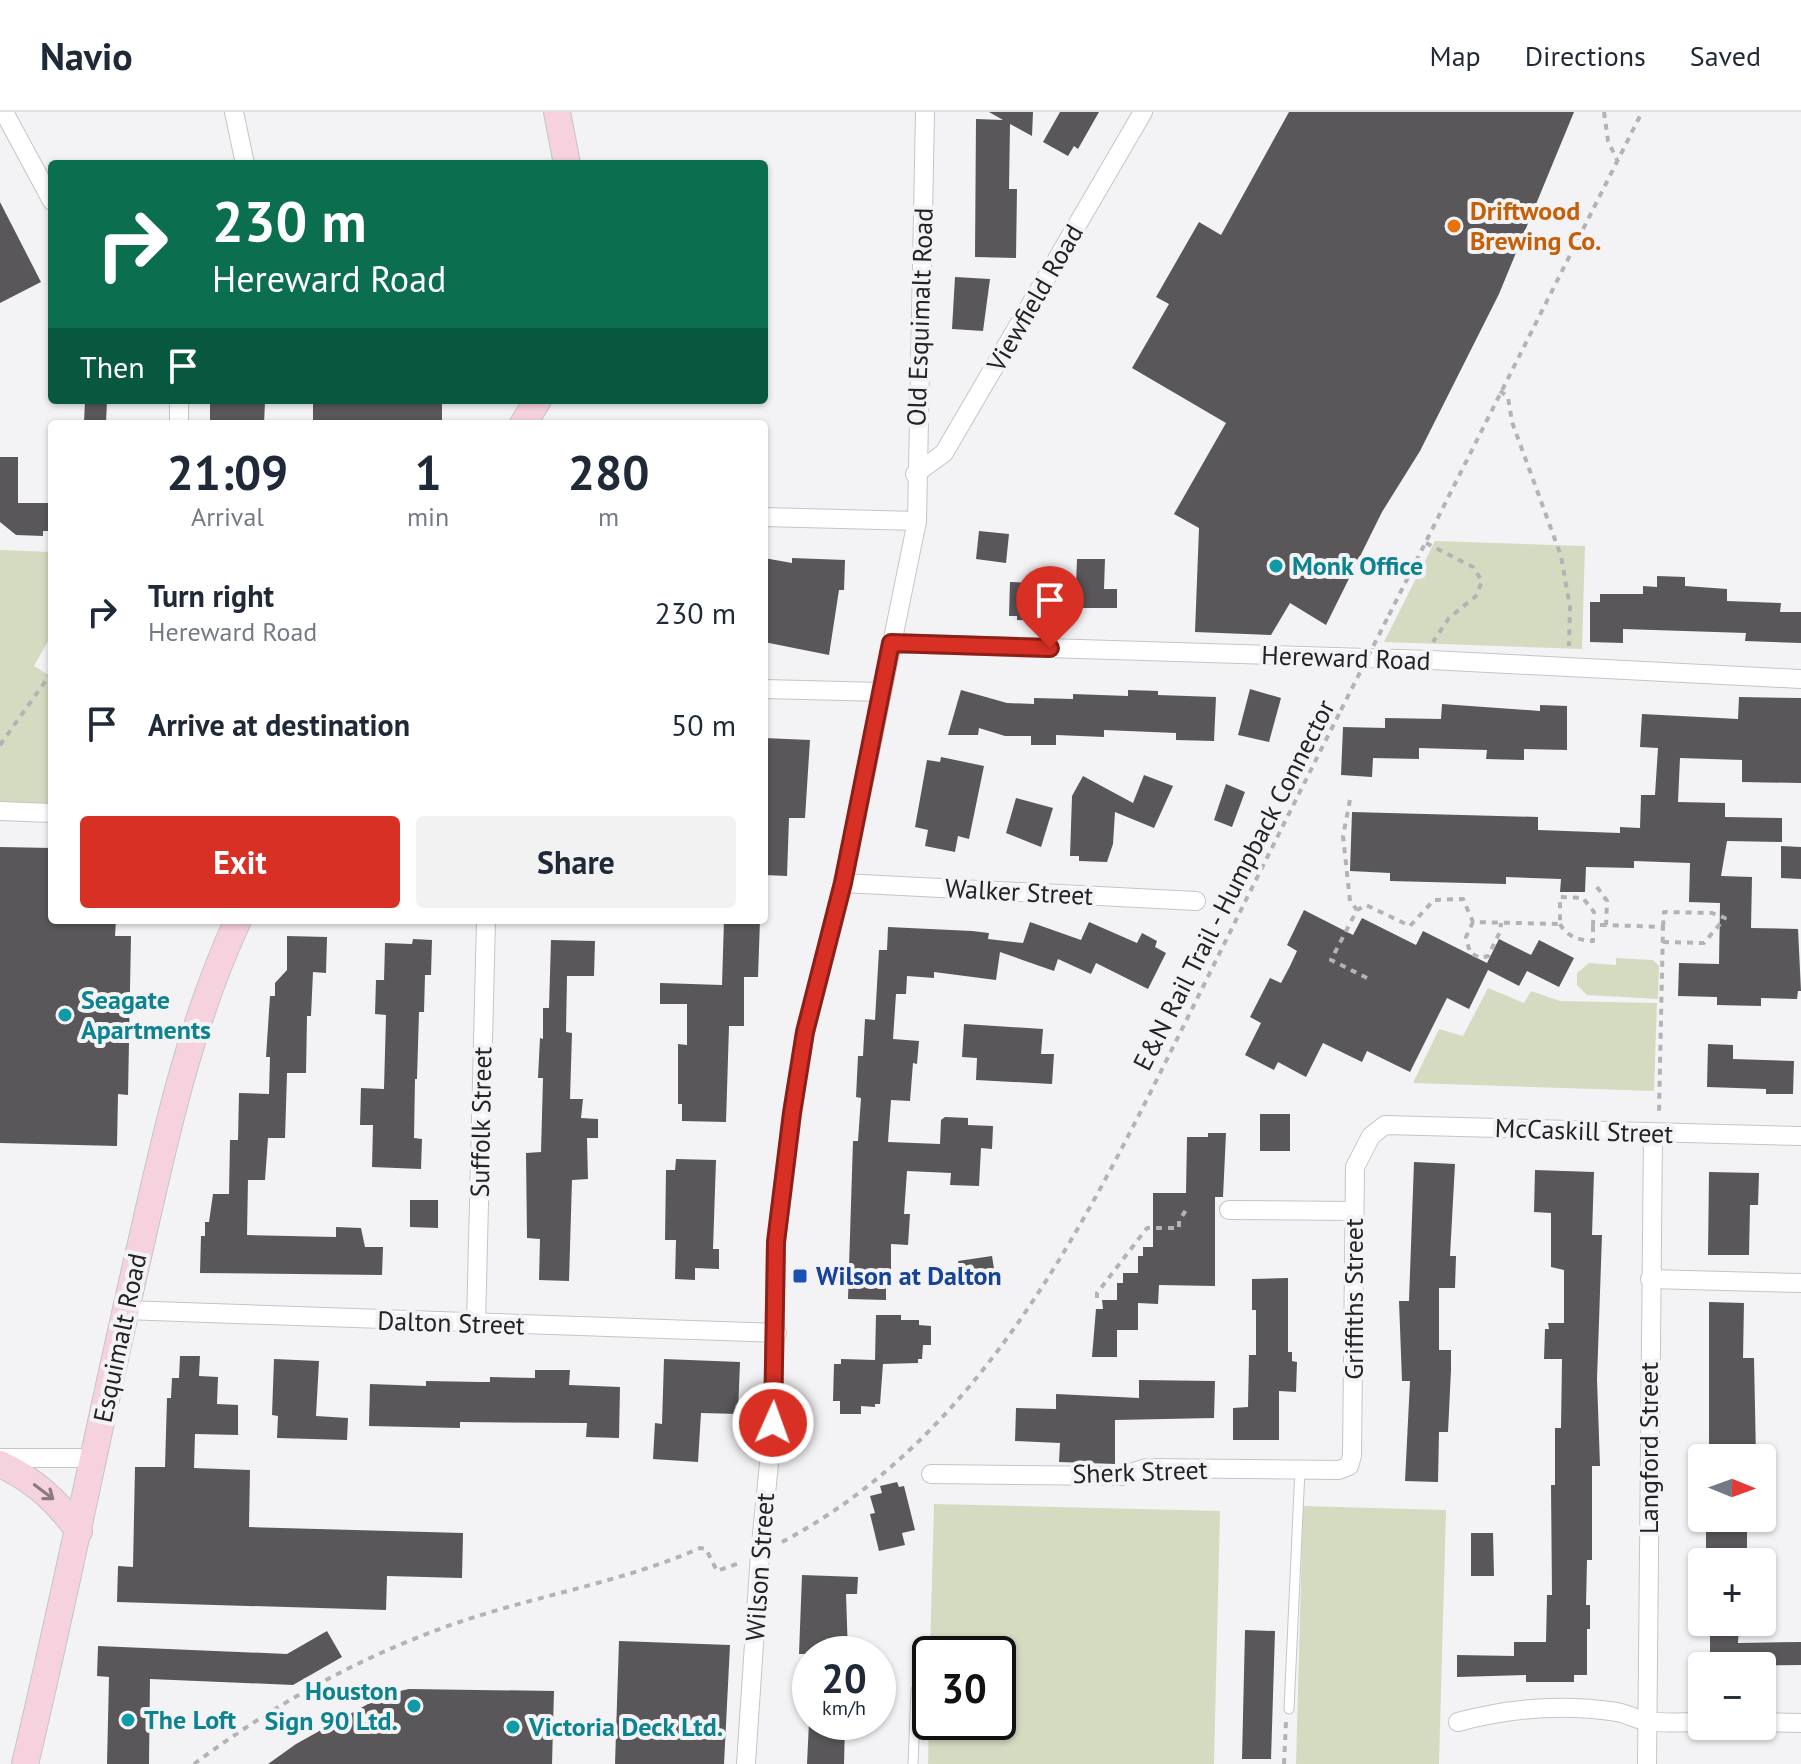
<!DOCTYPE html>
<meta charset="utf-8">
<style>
:root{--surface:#fff;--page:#f2f2f3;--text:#1f2937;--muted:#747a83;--line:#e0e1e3;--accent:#d93025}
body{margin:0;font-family:"PT Sans",sans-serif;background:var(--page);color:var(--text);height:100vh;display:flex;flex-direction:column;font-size:30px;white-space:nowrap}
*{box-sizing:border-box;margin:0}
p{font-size:26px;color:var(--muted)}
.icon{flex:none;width:44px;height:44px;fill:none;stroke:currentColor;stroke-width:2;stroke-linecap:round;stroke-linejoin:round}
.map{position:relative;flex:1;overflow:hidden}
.details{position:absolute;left:48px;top:308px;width:720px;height:504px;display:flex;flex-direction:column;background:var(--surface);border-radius:8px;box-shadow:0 2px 6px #0004}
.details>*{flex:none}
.guide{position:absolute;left:48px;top:48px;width:720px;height:244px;border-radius:8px;box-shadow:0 2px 6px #0004;background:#0b6e4f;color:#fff;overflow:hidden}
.needle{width:52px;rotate:91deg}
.buttons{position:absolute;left:1688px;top:1332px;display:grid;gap:16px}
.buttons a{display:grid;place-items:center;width:88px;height:88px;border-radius:8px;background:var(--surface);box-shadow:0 2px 6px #0004;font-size:40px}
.speed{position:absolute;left:792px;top:1524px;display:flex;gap:16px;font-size:40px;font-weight:700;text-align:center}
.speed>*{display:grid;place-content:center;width:104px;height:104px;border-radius:50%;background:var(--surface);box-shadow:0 2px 6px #0004;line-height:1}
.speed small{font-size:20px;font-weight:400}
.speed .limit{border:4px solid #111;border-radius:12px;background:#fff;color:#111}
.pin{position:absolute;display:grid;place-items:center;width:68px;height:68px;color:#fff;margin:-82px -34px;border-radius:50% 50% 50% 0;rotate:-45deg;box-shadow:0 0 8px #0007}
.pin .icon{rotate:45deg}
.me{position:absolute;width:88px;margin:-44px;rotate:2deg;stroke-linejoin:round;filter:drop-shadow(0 0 6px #0008)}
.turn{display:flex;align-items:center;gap:28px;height:168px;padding:0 32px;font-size:36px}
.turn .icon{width:104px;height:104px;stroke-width:2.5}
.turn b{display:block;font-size:56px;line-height:68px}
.then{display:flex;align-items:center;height:76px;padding:0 32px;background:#0003;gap:16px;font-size:30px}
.eta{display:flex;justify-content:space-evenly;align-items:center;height:136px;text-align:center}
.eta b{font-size:48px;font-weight:700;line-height:56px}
.cta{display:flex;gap:16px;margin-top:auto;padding:16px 32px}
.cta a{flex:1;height:92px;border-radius:8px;background:var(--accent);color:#fff;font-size:32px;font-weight:700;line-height:92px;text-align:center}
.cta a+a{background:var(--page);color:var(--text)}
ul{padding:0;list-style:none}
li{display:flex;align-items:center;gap:24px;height:112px;padding:0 32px}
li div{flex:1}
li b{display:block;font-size:30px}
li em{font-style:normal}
header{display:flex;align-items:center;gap:48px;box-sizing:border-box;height:112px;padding:0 40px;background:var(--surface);border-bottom:2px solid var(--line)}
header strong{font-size:38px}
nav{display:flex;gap:44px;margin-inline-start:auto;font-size:28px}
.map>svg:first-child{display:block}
.green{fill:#d5dbc1}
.building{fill:#595759}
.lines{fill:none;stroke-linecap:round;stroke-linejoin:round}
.lane-casing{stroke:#c5c5c8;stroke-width:11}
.street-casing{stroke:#c5c5c8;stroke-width:20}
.secondary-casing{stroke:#c5c5c8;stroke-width:28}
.path{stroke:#b3b3b6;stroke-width:4;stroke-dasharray:6 6;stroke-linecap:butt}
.lane{stroke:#fff;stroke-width:9}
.street{stroke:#fff;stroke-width:18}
.secondary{stroke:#f6d2df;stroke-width:26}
.path-bridge{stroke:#b3b3b6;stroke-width:4;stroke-dasharray:6 6;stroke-linecap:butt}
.oneway{stroke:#8c7a82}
.route-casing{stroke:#8d1f18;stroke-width:20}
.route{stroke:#d93025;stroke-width:14}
.food-dot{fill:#e8710a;stroke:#f3f3f6;stroke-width:3}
.culture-dot{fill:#0f9aa8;stroke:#f3f3f6;stroke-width:3}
.transit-dot{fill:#1a4fb4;stroke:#f3f3f6;stroke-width:3}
.labels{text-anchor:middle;stroke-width:8;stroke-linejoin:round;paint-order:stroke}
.food-label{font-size:26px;font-weight:bold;fill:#c56008;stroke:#f3f3f6;text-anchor:start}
.street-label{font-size:26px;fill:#232324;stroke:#f3f3f6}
.culture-label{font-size:26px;font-weight:bold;fill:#0d838f;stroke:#f3f3f6;text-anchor:start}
.transit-label{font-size:26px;font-weight:bold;fill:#164399;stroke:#f3f3f6;text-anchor:start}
</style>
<header>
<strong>Navio</strong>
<nav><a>Map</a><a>Directions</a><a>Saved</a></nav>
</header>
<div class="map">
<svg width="1801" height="1652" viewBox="0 0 1801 1652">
<rect width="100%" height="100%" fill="#f3f3f6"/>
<g class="green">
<path d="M1435,429L1585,434L1582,537L1384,530Z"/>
<path d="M0,438L52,440V522L34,554L52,565V696L0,694Z"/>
<path d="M1616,846L1653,848L1659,854L1658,887L1587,883L1577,873V861L1589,851L1616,853Z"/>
<path d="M1488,876L1524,891L1531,879L1560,889L1657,891L1654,979L1413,971L1439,917L1463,924Z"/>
<path d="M934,1392L1220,1399L1214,1652H928L930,1560V1610H998V1542H930Z"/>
<path d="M1303,1394L1446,1398L1439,1652H1296Z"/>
</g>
<g class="building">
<path d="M989,0H1033L1032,24L1010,12L1009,77H1017L1016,146L975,145L976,7L1003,8Z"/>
<path d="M1060,0H1099L1078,37L1074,34L1068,44L1043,30Z"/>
<path d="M1289,0H1574L1499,182L1420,339L1382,400L1326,513L1290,491L1271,523L1195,520L1199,416L1174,402L1226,311L1132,256L1169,192L1156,185L1199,110L1221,123Z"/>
<path d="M0,90L41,170L0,191Z"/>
<path d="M955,165L990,167L983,219L952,217Z"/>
<path d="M85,288H107L106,312H84Z"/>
<path d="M210,288L265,290L264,312H210Z"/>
<path d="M313,288L442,289V312H313Z"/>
<path d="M0,345H18V391H52V419H43V424L16,423L0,410Z"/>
<path d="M979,419L1009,422L1006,451L976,447Z"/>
<path d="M764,446L792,451V446L845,448L844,478H839L829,543L764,530Z"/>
<path d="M1077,447H1105L1104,477H1117V496H1067V506H1055V509L1017,508V504H1009L1010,470L1076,472Z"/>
<path d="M1657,464L1685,465V474L1727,477V489L1781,491L1780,500H1801V531L1745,529L1746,521L1623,517V531L1590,530V490H1600V482H1643V474L1657,475Z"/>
<path d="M1250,577L1281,586L1269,630L1238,623Z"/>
<path d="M961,578L1007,591L1034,592V586L1073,587V582L1128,584V578L1158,579V583L1216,585L1214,629L1176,628V621L1104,618V625L1056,623V633H1031V624H1005L979,616L978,623H948Z"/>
<path d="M1739,585L1801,586V671L1742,670V648L1680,646L1678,690L1725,691V705L1782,706V730L1727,729L1721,764L1752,765L1751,816L1798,817L1801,879H1798L1797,887L1761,886V894L1717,893V885L1678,884L1679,851L1719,852L1720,791L1689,790L1690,751L1634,749V756L1586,755L1585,780H1560L1561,767L1506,765V772L1390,769V761L1350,759L1352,700L1538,705V718L1620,721V715L1640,716L1641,683H1655L1658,636L1640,635L1642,602L1738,607Z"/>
<path d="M1442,592L1540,599V593L1567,594V638L1524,637V648L1486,647L1487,638L1419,636V647L1373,646L1372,665L1341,663L1343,615L1385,616V606L1441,607Z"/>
<path d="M764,626L810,628L805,706H789L787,764L764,763Z"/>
<path d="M941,645L984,654L969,727L958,724L955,740L925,734L928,718L915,715L927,648L940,650Z"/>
<path d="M1144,663L1173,674L1154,716L1115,700L1113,732L1107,750L1079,749V744H1070L1072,684L1083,664L1133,691Z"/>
<path d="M1226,672L1245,680L1232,715L1214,708Z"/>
<path d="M1016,686L1053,696L1041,735L1006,721Z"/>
<path d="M1781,734L1801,735V767L1781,766Z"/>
<path d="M0,735L52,736V808H116L115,824H131L128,983L118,982L117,1034L0,1031Z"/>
<path d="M1304,798L1353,823L1362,806L1416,833L1423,819L1487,851L1499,827L1531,843L1539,828L1574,846L1559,875L1527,859L1519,874L1488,858L1469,897L1447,886L1410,960L1367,939L1362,950L1323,931L1306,965L1278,950L1274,958L1245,943L1261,911L1250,905L1270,866L1281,871L1290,854L1297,839L1287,833Z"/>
<path d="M724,808H760L758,865H744V914H729L726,1010L682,1009V992H678V932L687,933V892H660V871L722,873Z"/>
<path d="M1030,810L1081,828L1089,810L1137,831L1142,821L1157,829L1155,835L1166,841L1148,877L1096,851L1091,862L1058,847L1054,859L1000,840L996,868L934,860V866L907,864L906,882H896L893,927L919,929L917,952L913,951L910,989L891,988L888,1030L940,1032L941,1008L945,1005L968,1006V1013L993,1014L992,1037L981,1036L979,1074L950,1073L951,1061L907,1059L904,1102H910L908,1133L891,1132V1165H886V1188L848,1187L853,1029H858L861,986L856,985L858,944H863L865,907L875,908L879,838H887L888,815L972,819L989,821L988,827L1023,831Z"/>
<path d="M287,824L327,825L326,861L313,860L311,904H307L306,961H287L285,1026H268L265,1068H248L247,1123L336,1125V1115L361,1116L365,1135H383L382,1163L200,1161L201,1124H205V1110H209L213,1082H229L230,1028H238L239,981L269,982L270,945H266L270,884H275V871L287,858Z"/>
<path d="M413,827L432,828L431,863H425L424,900H419L417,967H415L414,1026L422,1027L421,1057L372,1055L373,1013H360L361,976L384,977L386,903L375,902L376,868H384L385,831L412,832Z"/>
<path d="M551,828L595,829L594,864H567L566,920L572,921L570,987H583L581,1006L598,1007V1026H587L588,1067L572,1068L569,1169L539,1168L540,1127L527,1126L526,1041L541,1040L543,966H538L540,926L543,927V896H549Z"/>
<path d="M964,912L1043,917L1041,942H1054L1052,972L976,968L977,946L962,945Z"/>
<path d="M1708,932L1733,933V947L1794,949L1793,982H1766V977L1707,975Z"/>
<rect x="1260" y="1002" width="30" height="37"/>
<path d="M1208,1021H1226L1223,1085H1215V1174L1159,1173L1158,1192L1138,1191V1218H1117V1245H1092L1096,1197H1103L1102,1188H1117V1171H1123V1161H1138V1144H1143V1135H1153V1081H1186L1187,1025H1208Z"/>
<path d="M676,1047L716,1048L713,1137H719V1157L695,1156V1168L675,1167L676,1128H665L666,1058H675Z"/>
<path d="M1414,1050L1455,1052L1450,1144H1456L1455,1176H1439V1238H1451V1258L1448,1320H1439L1438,1370L1405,1369L1410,1269H1402L1399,1189H1409Z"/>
<path d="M1535,1058L1594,1060L1592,1123H1602L1597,1267L1600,1354H1592V1448H1587L1586,1493H1590V1517H1587V1563H1574V1570H1526V1563L1457,1565V1543L1514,1544V1530H1546L1547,1483H1552L1551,1373H1555V1316H1561L1562,1247H1544L1545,1217H1549L1548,1211H1564V1158L1551,1155V1101L1534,1100Z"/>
<path d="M1709,1060L1759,1061L1758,1093H1750L1749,1143H1708Z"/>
<path d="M410,1088H438V1116L410,1115Z"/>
<path d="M992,1144L995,1163L961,1168L958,1149Z"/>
<path d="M1288,1166V1240H1292V1249L1297,1250L1296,1280L1279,1279V1328H1233V1296L1248,1295L1249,1243H1256V1198H1252V1167Z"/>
<path d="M1709,1190L1744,1191L1743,1246H1754L1756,1346H1709Z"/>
<path d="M876,1203H901V1208H919V1213L931,1214V1233H923L922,1247H918V1251L883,1252L880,1292H875V1295L861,1294V1302H840V1289H833L834,1252H841V1247L875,1248Z"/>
<path d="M180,1244H200L199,1264L218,1265L217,1292L238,1293V1323L195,1322L194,1356L250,1358L249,1415L463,1421L462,1466L387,1464L386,1498L117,1490L118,1454L133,1455L135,1355H165L167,1286H171L172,1266H179Z"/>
<path d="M274,1247L319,1249L316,1304L348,1306L347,1328L277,1326L278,1304L272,1303Z"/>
<path d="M664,1247L740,1250L738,1302L701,1301L698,1350L653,1347L655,1311L662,1312Z"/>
<path d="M535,1258H570L569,1273L620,1275L619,1326L586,1325L587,1311L460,1310V1316L369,1314L370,1272L426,1274V1269L481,1270H490V1265L535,1266Z"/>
<path d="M1139,1268L1215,1269L1214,1306L1115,1308V1352L1059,1350L1060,1331L1015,1329L1016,1296L1056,1297V1282L1139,1286Z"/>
<path d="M897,1370L899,1375L904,1374L915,1418L902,1421L905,1433L879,1439L870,1402L875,1401L870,1384L882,1381L880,1374Z"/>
<rect x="1706" y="1406" width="41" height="44"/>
<path d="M1471,1421H1493L1494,1464H1471Z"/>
<path d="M802,1463L858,1465L857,1482H846L848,1542H799Z"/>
<path d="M1710,1510H1739L1738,1531L1801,1530V1553L1710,1554Z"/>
<path d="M1245,1518L1275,1519L1271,1647H1242Z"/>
<path d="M327,1519L342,1545L293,1573L150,1567L149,1652H107L109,1565L97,1564L98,1534L287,1542Z"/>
<path d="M619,1529L730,1533L724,1652H615Z"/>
<path d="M409,1577L554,1579L552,1652H268L296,1632L386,1582Z"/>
<path d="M809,1610H845L844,1652H807Z"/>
</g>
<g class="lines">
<defs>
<g id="lane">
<path d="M1289,1597L1300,1357"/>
<path d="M913,1652L916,1578"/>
</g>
<g id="street">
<path d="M4,0L52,89"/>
<path d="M234,0L245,52"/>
<path d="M179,312V288"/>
<path d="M915,362L944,341L1143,0"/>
<path d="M764,405L917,409"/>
<path d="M891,531L1431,548L1801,567"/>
<path d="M764,577L882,580"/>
<path d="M0,699L52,701"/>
<path d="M843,771L1196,789"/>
<path d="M1229,1098L1354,1099"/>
<path d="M1650,1167L1801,1171"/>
<path d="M125,1198L777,1221"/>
<path d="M476,1212L486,808"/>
<path d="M0,1346H95"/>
<path d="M931,1362L1122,1364L1146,1356L1339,1358L1349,1354L1352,1344L1355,1055L1371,1024L1385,1013L1801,1024"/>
<path d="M1458,1610C1509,1596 1564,1592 1617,1600C1627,1602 1636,1607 1646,1609C1664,1612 1684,1610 1702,1610"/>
<path d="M1762,1610L1801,1611"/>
<path d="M746,1652L760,1442L773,1311L776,1130L792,1001L805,920L843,771L917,409L925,0"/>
<path d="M1647,1652L1653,1021"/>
</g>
<g id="secondary">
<path d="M557,0L567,52"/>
<path d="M523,312L538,288"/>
<path d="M0,1352C34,1368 57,1389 79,1419"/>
<path d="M25,1652C65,1485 98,1317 137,1149C164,1031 187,919 238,808"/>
</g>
</defs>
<use href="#lane" class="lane-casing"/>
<use href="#street" class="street-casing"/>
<use href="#secondary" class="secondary-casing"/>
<g class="path">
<path d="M1604,0L1608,29L1617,48"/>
<path d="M1500,279L1508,285L1512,310L1561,444L1570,495L1569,534"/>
<path d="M1426,431L1473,455L1482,469L1476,484L1449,506L1433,530"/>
<path d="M1389,503L1642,0"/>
<path d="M0,633L52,560"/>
<path d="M1350,688L1343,724L1350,789L1357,798"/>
<path d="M1597,775L1607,789L1606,813L1663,815L1659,1000"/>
<path d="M1473,810L1466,825L1470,841L1481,846L1488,844L1500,820L1501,811"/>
<path d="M1560,812C1567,825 1579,828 1593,829V813"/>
<path d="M1663,830L1704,831L1725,806L1712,801L1664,800L1663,815"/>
<path d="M1367,866L1331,848L1357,798L1366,793L1410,814L1434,788L1463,787L1473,810L1560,812V785L1583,786L1594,800L1593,813H1606"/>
<path d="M1097,1186V1181L1147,1116H1179V1109L1186,1098"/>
<path d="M782,1430C984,1323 1087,1108 1184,913C1236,808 1288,703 1341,598"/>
<path d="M194,1652C284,1585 383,1532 491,1500C561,1479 632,1466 700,1436L706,1437L717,1459L739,1451"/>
<path d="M1284,1652L1286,1610"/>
</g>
<use href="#lane" class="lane"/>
<use href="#street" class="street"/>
<use href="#secondary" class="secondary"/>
<path class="path-bridge" d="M1341,598L1389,503"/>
</g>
<defs><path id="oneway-shaft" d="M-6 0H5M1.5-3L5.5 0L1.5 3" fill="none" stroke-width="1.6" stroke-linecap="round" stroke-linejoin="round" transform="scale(2)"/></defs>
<use class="oneway" href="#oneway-shaft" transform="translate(44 1380) rotate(37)"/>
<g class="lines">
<defs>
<path id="route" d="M773,1311L776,1130L792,1001L805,920L843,771L891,531L1050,536"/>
</defs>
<use href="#route" class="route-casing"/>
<use href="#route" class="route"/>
</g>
<circle class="food-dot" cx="1454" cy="114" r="8"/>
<g class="culture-dot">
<circle cx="1276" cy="454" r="8"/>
<circle cx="65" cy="903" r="8"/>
<circle cx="414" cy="1594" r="8"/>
<circle cx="128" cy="1608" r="8"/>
<circle cx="513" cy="1615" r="8"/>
</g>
<rect class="transit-dot" x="792" y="1156" width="16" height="16" rx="4"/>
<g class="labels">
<g class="food-label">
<text x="1470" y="108">Driftwood<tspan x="1470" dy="30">Brewing Co.</tspan></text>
</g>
<g class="street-label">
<text transform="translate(1035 186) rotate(-60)" y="9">Viewfield Road</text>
<text transform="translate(920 205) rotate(-88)" y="9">Old Esquimalt Road</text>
<text transform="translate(1346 546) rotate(2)" y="9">Hereward Road</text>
<text transform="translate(1234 773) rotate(-63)" y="9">E&amp;N Rail Trail - Humpback Connector</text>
<text transform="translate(1019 780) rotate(3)" y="9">Walker Street</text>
<text transform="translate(481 1010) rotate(-89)" y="9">Suffolk Street</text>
<text transform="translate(1584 1019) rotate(2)" y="9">McCaskill Street</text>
<text transform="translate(1354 1187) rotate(-90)" y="9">Griffiths Street</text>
<text transform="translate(451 1211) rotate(2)" y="9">Dalton Street</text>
<text transform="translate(120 1226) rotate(-78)" y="9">Esquimalt Road</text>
<text transform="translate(1649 1336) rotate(-90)" y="9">Langford Street</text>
<text transform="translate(1140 1360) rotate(-2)" y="9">Sherk Street</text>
<text transform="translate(760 1455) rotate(-86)" y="9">Wilson Street</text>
</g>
<g class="culture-label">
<text x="1292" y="463">Monk Office</text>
<text x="81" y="897">Seagate<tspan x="81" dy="30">Apartments</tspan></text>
<text x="398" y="1588" text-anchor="end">Houston<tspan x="398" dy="30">Sign 90 Ltd.</tspan></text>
<text x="144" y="1617">The Loft</text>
<text x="529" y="1624">Victoria Deck Ltd.</text>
</g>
<g class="transit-label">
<text x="816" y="1173">Wilson at Dalton</text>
</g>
</g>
</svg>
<div class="buttons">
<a><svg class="needle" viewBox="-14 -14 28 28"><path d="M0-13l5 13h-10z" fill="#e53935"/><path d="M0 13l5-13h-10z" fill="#747a83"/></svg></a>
<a>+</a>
<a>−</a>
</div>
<div class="speed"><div>20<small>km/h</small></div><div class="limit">30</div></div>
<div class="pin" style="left:1050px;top:536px;background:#d93025"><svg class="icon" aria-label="arrive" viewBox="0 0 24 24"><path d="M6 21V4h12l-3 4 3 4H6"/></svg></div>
<svg class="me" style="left:773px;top:1311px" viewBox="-20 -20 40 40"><circle r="17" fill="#d93025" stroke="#fff" stroke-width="3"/><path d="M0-11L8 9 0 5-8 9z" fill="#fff"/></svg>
<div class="guide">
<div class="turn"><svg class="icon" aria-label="right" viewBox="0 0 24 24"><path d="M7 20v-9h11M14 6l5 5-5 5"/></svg><div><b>230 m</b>Hereward Road</div></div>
<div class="then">Then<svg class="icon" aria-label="arrive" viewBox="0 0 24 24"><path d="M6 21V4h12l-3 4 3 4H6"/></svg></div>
</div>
<section class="details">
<div class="eta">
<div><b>21:09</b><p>Arrival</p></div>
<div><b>1</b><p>min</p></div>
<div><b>280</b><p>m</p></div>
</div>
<ul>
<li><svg class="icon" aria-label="right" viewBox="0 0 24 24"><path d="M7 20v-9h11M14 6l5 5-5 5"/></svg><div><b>Turn right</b><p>Hereward Road</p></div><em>230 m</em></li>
<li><svg class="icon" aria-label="arrive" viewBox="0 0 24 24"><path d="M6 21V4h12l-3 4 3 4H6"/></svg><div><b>Arrive at destination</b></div><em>50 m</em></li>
</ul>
<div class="cta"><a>Exit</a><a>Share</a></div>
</section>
</div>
